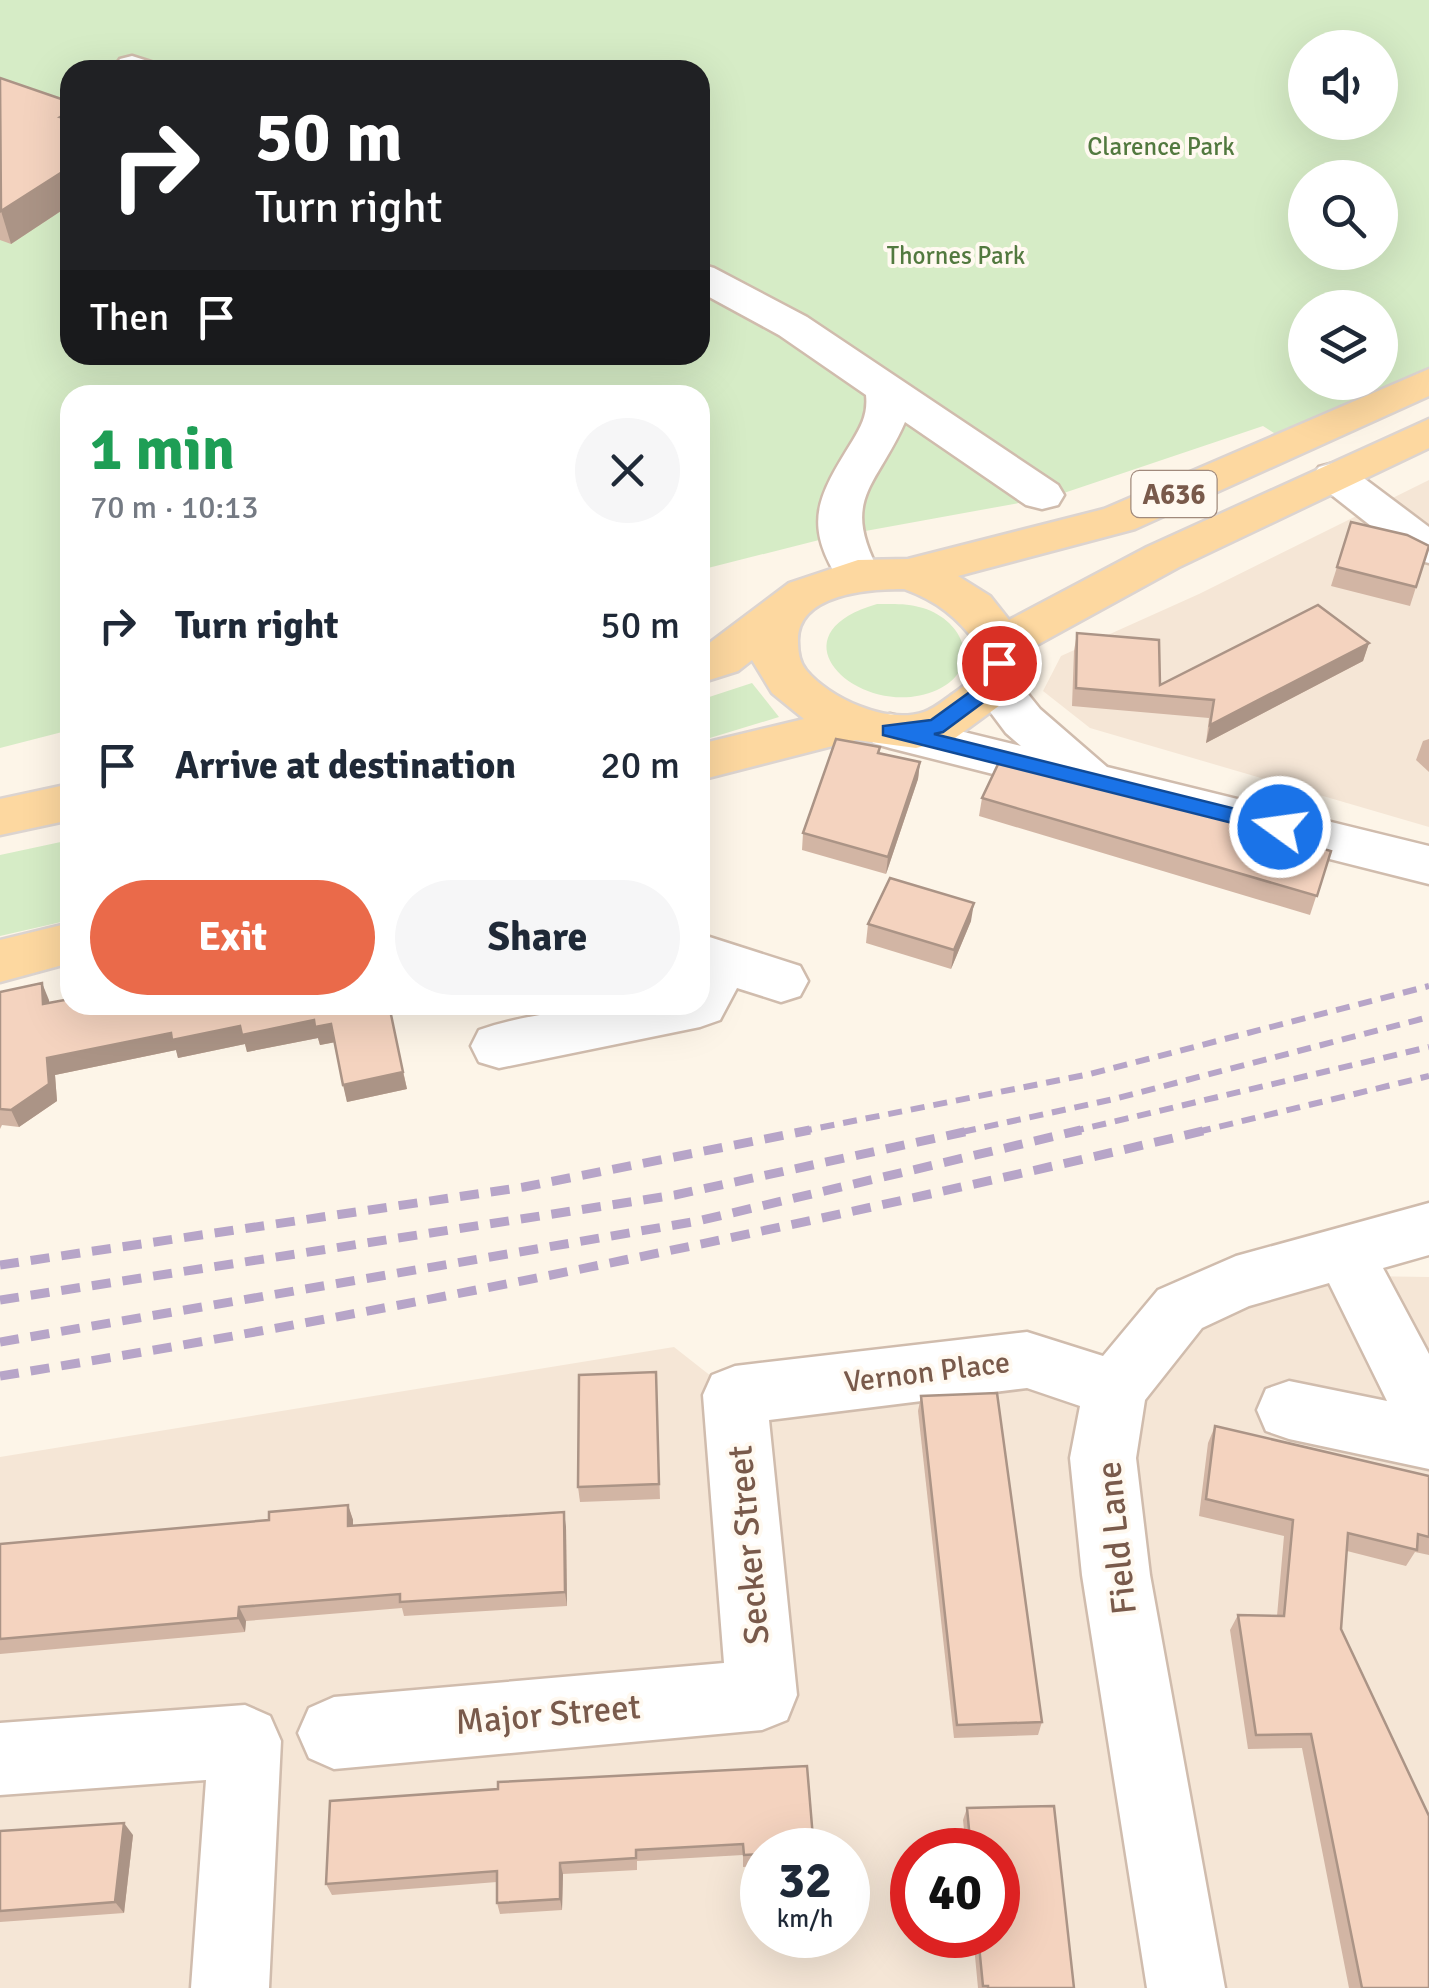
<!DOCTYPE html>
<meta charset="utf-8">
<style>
:root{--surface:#fff;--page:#f6f6f7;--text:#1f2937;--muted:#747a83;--accent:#ea6a4a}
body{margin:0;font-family:Signika,sans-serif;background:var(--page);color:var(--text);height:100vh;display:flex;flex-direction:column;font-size:38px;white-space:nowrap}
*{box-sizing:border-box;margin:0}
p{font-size:32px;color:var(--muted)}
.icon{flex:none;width:55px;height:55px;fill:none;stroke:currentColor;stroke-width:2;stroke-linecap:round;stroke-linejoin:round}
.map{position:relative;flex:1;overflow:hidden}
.details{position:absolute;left:60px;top:385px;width:650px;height:630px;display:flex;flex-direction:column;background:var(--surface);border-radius:30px;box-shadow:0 10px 40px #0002}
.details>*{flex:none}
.hud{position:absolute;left:60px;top:60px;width:650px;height:305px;border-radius:30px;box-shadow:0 10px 40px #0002;background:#202124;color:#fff;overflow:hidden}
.buttons{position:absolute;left:1288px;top:30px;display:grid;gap:20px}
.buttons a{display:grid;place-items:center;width:110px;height:110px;border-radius:50%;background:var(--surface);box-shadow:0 10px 40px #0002;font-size:50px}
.speed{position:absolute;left:740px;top:1828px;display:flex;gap:20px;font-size:50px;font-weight:700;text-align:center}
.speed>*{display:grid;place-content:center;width:130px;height:130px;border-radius:50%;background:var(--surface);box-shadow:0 10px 40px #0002;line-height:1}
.speed small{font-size:25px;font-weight:400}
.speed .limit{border:15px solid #d22;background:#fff;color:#111}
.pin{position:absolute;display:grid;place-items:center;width:85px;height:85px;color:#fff;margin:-42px;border:5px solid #fff;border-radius:50%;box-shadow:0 2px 10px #0007}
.me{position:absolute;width:110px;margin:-55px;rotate:284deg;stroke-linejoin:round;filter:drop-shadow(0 0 8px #0008)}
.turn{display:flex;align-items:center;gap:35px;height:210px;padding:0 30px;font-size:45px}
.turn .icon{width:130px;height:130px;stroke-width:2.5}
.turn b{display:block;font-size:70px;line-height:85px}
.then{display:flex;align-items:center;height:95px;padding:0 30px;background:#0003;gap:20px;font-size:38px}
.round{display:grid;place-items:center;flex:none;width:105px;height:105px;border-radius:52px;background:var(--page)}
.headline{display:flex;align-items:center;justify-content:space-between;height:170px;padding:0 30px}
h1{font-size:60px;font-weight:700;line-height:75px;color:#1e9e55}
.primary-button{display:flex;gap:20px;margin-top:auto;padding:20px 30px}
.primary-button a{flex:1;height:115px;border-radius:60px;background:var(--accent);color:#fff;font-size:40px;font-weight:700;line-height:115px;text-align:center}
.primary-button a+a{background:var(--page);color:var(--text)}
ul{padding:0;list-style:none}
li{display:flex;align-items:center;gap:30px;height:140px;padding:0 30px}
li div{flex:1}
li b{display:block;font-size:38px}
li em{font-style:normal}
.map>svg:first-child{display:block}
.residential{fill:#f5e6d6;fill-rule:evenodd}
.green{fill:#d6ecc6;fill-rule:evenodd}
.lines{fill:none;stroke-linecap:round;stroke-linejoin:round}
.minor-casing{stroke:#d0bcad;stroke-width:5}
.major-casing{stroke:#dcd4d0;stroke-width:5}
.minor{fill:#fff;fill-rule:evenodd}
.major{fill:#fdd8a0;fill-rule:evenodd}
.rail-far1{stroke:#b7a5c8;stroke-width:6;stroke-dasharray:14 9;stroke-linecap:butt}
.rail{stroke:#b7a5c8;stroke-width:9;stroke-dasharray:19 12;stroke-linecap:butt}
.wall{fill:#d2b5a4}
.shaded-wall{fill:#ab9486}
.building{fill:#f4d3bf;stroke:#ab9486;stroke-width:2.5}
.route{fill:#1a73e8;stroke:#114b97;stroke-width:2.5}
.labels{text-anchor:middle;stroke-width:8;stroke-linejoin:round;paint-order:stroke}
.far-park-label{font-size:25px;fill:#52793f;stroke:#fff9f0}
.shield{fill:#fff9f0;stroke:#a18a7c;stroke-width:2.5}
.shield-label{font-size:28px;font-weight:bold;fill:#795a4b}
.street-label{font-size:30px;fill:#795a4b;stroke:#fff9f0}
.near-street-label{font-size:35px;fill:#795a4b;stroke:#fff9f0}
</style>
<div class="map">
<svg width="1429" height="1988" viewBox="0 0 1429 1988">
<rect width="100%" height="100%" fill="#fdf5e8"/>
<g class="residential">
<path d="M1429,480V827L1090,728L1043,691L1061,656L1199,594Z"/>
<path d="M1362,1276L1429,1277V1988H0V1457L674,1347L735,1395L1027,1360L1115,1389L1183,1322ZM762,1850H848V1935H762ZM912,1850H998V1935H912Z"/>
</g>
<g class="green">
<path d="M0,0H1429V381L1290,443L1263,426L1052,497L827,538L700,570V395H70V730L0,748ZM1305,48H1380V122H1305ZM70,70H700V355H70ZM1305,178H1380V252H1305ZM1305,308H1380V382H1305Z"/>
<path d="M877,604C893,604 908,603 923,608C965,621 983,669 937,690C864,723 765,636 877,604Z"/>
<path d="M752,683L779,717L700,741V700Z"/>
<path d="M70,840V920L0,936V855Z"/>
</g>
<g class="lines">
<defs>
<g id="minor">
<path d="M132,56L154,63L159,70H118L115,66L120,59Z"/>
<path d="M700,264L714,268L807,317L1058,485L1064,495L1058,505L1042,509L1026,505L905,422C876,488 839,499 881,575L874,585L858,590L842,585C802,524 817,498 853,440C862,425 868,413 866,395L779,335L700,292Z"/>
<path d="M1334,463L1349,467L1429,527V563L1413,559L1319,485L1312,476L1319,467Z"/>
<path d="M994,669L1011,673L1040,709L1107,767L1429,846V884L890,748L873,743L865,731L873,719L890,714L1021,746L1006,733L970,685L977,673Z"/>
<path d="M700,934L800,966L808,981L800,996L781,1002L737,988L720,1020L700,1027L499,1068L479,1062L471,1046L479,1030C552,1006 624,1005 700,1005Z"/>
<path d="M1429,1203V1255L1383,1268L1429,1354V1469L1289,1439L1266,1431L1257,1410L1266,1389L1289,1381L1387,1401L1329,1283L1249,1306L1202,1328L1145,1400L1136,1458L1150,1575L1225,1988H1147L1082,1575L1070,1458L1080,1406L1027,1388L769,1420L797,1695L787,1720L762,1730L334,1769L309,1758L298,1733L309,1708L334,1697L724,1663L703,1395L712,1375L735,1366L1027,1332L1103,1356L1158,1290L1236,1256Z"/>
<path d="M245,1705L270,1716L281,1741L269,1988H191L206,1780L0,1795V1723Z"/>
</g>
<g id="major">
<path d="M1429,369V396L1135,529L958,576L990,596L1009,620L1147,547L1429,419V448L1179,567L1024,652L1018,685L1011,697L955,738L916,748L856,740L700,780V744L804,719L772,693L752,660L738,671L700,683V650L789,583L858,560L908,559L1104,509ZM904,589C937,601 957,617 978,645C976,655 976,667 972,676C968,684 957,691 950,696C942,702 933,709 924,712C887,725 829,698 806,670C799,662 798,650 798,641C797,593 871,589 904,589Z"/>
<path d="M70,784V820L0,835V799Z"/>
<path d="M70,923V963L0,982V940Z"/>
</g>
</defs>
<use href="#minor" class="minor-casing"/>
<use href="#major" class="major-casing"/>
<use href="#minor" class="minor"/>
<use href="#major" class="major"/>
<g class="rail-far1">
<path d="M798,1132L1090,1074L1429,986"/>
<path d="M962,1132L1114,1099L1429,1017"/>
<path d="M1070,1132L1429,1047"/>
<path d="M1197,1132L1429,1076"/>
</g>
<g class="rail">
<path d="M0,1265L524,1187L810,1130"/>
<path d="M0,1300L675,1195L973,1130"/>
<path d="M0,1342L698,1221L1081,1130"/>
<path d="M0,1376C406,1310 807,1225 1207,1130"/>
</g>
</g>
<g class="wall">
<path d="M0,78L70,102V205L11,244L0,240Z"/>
<path d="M1429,546L1410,606L1331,586L1337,567Z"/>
<path d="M1077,633L1160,685L1369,643L1363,661L1206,743L1209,718L1072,706L1074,651Z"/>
<path d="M1429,739V772L1416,760L1423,741Z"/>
<path d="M880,747L879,754L920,762L918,779L886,874L802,850L803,833Z"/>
<path d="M982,798L1331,851L1310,915L979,816Z"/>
<path d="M971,921L951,969L866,943L868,924Z"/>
<path d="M42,983L49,1003L389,1005L407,1089L347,1102L335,1042L320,1045L318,1038L247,1052L245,1044L178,1058L176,1050L55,1075L57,1101L19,1127L2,1125L0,1129V992Z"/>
<path d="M656,1372L660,1499L580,1502L578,1487Z"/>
<path d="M921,1396L1042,1722L1038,1735L954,1738L918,1411Z"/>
<path d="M1215,1426L1429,1476V1555L1415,1552L1406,1566L1347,1551L1341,1629L1429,1988H1349L1302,1748L1248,1749L1230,1630L1238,1615L1277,1616L1284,1536L1199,1516L1208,1443Z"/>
<path d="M348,1505L353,1520V1525L566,1527L567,1606L404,1616L402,1608L246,1621L245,1632L0,1654V1544L269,1520Z"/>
<path d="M807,1766L762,1850V1866L743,1867V1855L637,1861V1870L563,1874L562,1910L500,1914L497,1903V1882L332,1895L326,1884Z"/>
<path d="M1054,1806L1074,1988H978L973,1935H998V1850H966L963,1820L967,1808Z"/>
<path d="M0,1831L133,1835L124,1913L0,1922Z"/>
</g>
<g class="shaded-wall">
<path d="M70,111V149L60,117Z"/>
<path d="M70,167V205L11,244L1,211Z"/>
<path d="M1369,643L1363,661L1206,743L1210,725Z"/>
<path d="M920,762L918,779L886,874L888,857Z"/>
<path d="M974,903L971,921L951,969L954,950Z"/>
<path d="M42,983L49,1000L51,1022L43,1004Z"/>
<path d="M314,1020L331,1024L336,1042L320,1045L318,1038L247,1052L245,1044L178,1058L176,1050L55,1075L57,1101L19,1127L11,1110L47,1058L171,1033Z"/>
<path d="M403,1072L407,1089L347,1102L343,1085Z"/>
<path d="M348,1505L353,1520V1540L348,1526Z"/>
<path d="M564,1512L566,1527L567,1606L565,1592Z"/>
<path d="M239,1607L246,1621L245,1632L238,1618Z"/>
<path d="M124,1823L133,1835L124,1913L115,1902Z"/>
<path d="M560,1863L563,1874L562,1910L560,1899Z"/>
</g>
<g class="building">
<path d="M0,78L70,102V111L60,117L70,120V167L1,211Z"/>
<path d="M1351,522L1407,535L1429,546L1416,587L1337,567Z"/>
<path d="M1318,605L1369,643L1210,725L1214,700L1076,688L1077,633L1159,640L1160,685Z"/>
<path d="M836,739L880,747L878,753L920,762L888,857L803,833Z"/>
<path d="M1000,760L1122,791L1331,851L1317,896L982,798Z"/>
<path d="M890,878L974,903L954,950L868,924Z"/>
<path d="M42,983L43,1004L70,999V1005H389L403,1072L343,1085L331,1024L315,1027L314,1020L242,1035L240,1026L172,1040L171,1033L47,1058L49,1084L11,1110L0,1109V992Z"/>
<path d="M656,1372L659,1484L578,1487L579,1375Z"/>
<path d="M997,1393L1042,1722L957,1725L921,1396Z"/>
<path d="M1215,1426L1429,1476V1537L1418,1534L1417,1550L1348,1533L1341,1629L1429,1816V1988H1362L1311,1734L1256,1735L1238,1615L1284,1616L1293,1520L1206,1499Z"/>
<path d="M348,1505V1526L564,1512L565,1592L400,1602V1594L239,1607L238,1618L0,1639V1544L269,1520V1512Z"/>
<path d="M807,1766L814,1850H762V1854L744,1855L743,1844L636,1850V1858L560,1863V1899L497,1903V1871L326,1884L330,1801L498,1789V1782Z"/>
<path d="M1054,1806L1074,1988H988V1986H983L978,1935H998V1850H971L967,1808Z"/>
<path d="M124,1823L115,1902L0,1911V1831Z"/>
</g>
<path class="route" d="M999,657L1009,663L1001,689L943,732L934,734L1280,820L1291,827L1288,833L1280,835L883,735V726L931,720L985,681L989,663Z"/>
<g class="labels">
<g class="far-park-label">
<text x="1161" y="155">Clarence Park</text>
<text x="956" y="264">Thornes Park</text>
</g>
<rect class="shield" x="1131.5" y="471" width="85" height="46" rx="8"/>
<g class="shield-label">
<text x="1174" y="504">A636</text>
</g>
<g class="street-label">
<text transform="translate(927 1372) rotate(-7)" y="10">Vernon Place</text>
</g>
<g class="near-street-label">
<text transform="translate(1116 1538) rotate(-96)" y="12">Field Lane</text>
<text transform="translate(748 1545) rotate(-95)" y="12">Secker Street</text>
<text transform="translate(548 1714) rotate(-5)" y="12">Major Street</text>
</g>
</g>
</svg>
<div class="buttons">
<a><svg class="icon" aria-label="sound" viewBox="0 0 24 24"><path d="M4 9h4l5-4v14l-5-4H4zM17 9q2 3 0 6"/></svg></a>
<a><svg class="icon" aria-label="search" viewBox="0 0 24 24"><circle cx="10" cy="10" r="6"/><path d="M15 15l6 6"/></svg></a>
<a><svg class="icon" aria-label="layers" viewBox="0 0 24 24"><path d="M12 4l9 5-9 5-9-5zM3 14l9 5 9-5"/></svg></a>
</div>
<div class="speed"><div>32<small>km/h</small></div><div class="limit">40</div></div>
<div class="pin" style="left:999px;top:663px;background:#d93025"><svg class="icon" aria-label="arrive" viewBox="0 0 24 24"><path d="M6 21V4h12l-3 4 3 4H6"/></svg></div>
<svg class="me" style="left:1280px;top:827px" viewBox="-20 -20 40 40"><circle r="17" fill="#1a73e8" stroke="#fff" stroke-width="3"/><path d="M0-11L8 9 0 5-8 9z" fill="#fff"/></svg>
<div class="hud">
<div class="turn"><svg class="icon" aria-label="right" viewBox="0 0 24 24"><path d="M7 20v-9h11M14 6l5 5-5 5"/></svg><div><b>50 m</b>Turn right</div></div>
<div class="then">Then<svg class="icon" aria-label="arrive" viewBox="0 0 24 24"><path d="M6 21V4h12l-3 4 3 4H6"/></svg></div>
</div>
<section class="details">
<div class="headline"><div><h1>1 min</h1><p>70 m · 10:13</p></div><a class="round"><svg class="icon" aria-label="close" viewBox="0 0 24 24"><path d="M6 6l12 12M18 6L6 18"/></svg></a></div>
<ul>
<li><svg class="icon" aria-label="right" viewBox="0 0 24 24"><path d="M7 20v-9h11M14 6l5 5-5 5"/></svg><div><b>Turn right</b></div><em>50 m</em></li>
<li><svg class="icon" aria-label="arrive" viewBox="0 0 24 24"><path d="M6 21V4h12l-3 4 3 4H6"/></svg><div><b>Arrive at destination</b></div><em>20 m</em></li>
</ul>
<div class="primary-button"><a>Exit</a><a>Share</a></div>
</section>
</div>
